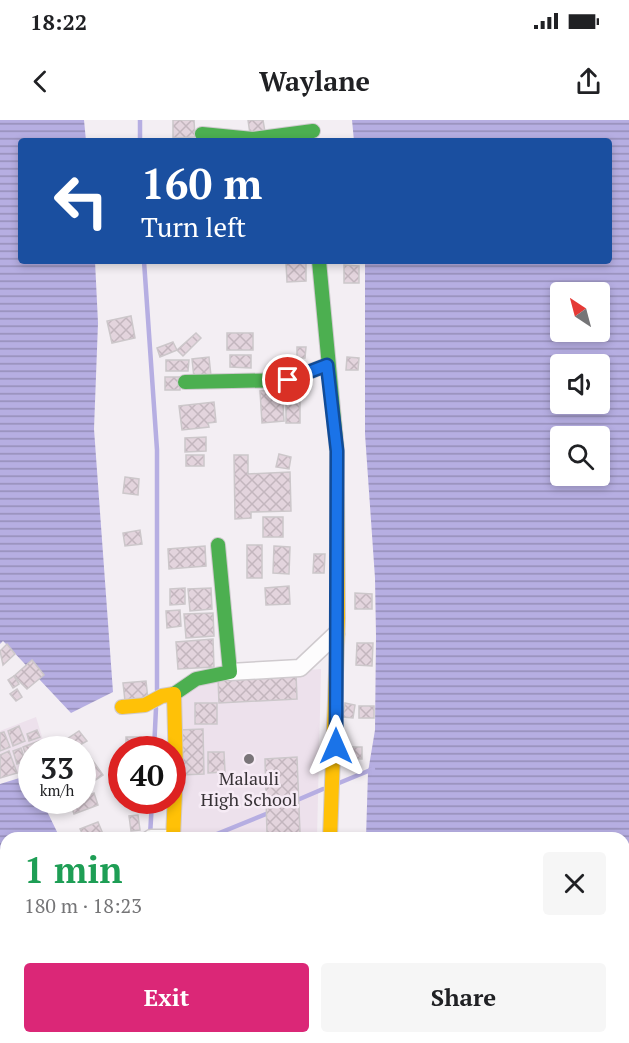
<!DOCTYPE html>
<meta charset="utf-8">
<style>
:root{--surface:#fff;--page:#f6f6f6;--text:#202124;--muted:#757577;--accent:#db2777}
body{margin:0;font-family:"PT Serif",serif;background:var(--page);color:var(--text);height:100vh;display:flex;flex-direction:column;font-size:22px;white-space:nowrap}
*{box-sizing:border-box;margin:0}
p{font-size:20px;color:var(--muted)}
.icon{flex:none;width:33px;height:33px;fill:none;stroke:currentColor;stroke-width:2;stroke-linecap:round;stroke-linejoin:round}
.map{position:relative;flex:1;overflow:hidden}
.drawer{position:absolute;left:0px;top:712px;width:630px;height:212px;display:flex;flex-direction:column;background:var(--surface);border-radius:18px 18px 0 0;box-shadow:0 3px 9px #0003}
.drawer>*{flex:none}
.guide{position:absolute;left:18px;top:18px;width:594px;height:126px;border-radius:6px;box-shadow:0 3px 9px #0003;background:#1a4fa0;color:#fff;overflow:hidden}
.needle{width:39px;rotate:324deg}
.tools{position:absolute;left:550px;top:162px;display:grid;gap:12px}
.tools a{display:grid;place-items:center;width:60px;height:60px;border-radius:6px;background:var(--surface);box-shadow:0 3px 9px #0003;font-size:30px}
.speed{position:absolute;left:18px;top:616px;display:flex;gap:12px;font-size:30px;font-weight:700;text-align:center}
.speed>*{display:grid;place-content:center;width:78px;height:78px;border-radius:50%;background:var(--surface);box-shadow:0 3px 9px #0003;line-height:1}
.speed small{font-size:15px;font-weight:400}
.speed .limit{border:9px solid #d22;background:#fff;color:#111}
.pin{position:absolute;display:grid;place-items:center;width:51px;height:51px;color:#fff;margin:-26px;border:3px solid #fff;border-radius:50%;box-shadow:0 2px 6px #0007}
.me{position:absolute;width:66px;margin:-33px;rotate:0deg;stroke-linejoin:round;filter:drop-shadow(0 0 4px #0008)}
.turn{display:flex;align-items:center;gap:21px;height:126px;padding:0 24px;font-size:27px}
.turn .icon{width:78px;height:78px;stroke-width:2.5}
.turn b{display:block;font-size:42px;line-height:51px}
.round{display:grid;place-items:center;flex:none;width:63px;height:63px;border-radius:6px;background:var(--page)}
.head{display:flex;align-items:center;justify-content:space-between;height:102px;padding:0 24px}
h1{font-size:36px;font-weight:600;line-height:45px;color:#1e9e55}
.primary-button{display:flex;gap:12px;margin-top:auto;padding:12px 24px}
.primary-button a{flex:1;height:69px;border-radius:6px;background:var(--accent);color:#fff;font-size:24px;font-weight:600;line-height:69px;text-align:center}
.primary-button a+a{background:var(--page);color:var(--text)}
.status{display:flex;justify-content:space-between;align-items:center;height:42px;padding:0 30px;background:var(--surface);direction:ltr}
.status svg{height:16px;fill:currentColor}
header{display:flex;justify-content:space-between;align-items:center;height:78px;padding:0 24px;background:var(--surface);font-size:27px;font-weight:600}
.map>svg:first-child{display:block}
.built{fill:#ede1ec}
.water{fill:url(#water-rules);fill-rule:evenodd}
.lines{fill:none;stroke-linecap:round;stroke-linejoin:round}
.stream{stroke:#b6aee2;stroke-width:4.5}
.building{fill:url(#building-cross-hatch);stroke:#ccc7ca;stroke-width:1.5}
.street-casing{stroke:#cfcace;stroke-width:19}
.fast-casing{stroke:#cfcace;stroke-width:16}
.slow-casing{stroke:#cfcace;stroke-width:16}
.street{stroke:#fdfcfd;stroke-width:16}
.fast{stroke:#4caf50;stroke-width:14}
.slow{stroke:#ffc107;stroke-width:14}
.route-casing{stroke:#114b97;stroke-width:15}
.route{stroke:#1a73e8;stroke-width:10}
.poi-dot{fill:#797478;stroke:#f6ebf5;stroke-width:2}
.labels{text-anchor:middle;stroke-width:5;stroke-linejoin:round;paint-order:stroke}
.poi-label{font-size:18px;fill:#373236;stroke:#f6ebf5}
</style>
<div class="status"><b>18:22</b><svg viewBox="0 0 49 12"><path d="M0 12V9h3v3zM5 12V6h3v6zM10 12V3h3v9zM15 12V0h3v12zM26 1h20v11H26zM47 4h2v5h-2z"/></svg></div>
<header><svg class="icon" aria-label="back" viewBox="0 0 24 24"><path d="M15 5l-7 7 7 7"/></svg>Waylane<svg class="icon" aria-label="share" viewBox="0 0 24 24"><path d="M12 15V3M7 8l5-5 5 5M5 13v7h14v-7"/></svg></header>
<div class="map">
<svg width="629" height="923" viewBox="0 0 629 923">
<defs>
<pattern id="water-rules" width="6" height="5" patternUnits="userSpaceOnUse" patternTransform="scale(1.5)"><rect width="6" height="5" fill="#b6aee2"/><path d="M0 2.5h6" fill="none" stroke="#958eb8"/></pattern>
<pattern id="building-cross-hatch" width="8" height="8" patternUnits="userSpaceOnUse" patternTransform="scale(1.5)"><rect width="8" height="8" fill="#e3d4dd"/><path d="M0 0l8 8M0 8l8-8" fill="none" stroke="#c3b6be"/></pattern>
</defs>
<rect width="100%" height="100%" fill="#f3eef3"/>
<g class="built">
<path d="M321,549L317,718H179V572L220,557Z"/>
<path d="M36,597L46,630H32L31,648L0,659V611Z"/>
</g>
<g class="water">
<path d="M0,0H84L86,21H21V141H95L98,203L94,309L113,572L71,593L7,525L3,521L0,524Z"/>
<path d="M352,0H629V923H360V918H624V718H366L368,652L375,610L376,516L375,458L365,314V141H609V21H354ZM561,172H600V212H561ZM561,244H600V284H561ZM561,316H600V356H561Z"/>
<path d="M29,655L32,681H42L60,718H6V758L0,761V664Z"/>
<path d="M6,812V918H97L100,923H0V814Z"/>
</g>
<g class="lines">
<g class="stream">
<path d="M140,0V21"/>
<path d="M144,141L157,330V570"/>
<path d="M154,630L156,588"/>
<path d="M339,663L373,649"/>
<path d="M295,681L323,669"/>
<path d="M150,716L152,681"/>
<path d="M207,718L271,692"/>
<path d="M0,798L6,796"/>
<path d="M145,923V918"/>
</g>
</g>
<g class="building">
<path d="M173,0H194L195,17L173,18Z"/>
<path d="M248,0H263L265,12L250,14Z"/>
<path d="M306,142V161L287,162L286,143Z"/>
<path d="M344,145L359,146V163H344Z"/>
<path d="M131,196L135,218L112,223L107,201Z"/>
<path d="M196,213L201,218L183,236L177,230Z"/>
<rect x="227" y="213" width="26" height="17"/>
<path d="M173,222L177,230L160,237L157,228Z"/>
<path d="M297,227H306L305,238H297Z"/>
<path d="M230,235H251V248L230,247Z"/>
<path d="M209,237L211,256L194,258L192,239Z"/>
<path d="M347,237L359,238L358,250H346Z"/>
<path d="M166,240H189L188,251H166Z"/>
<path d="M165,257H181L180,270H165Z"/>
<path d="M282,269L284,301L262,303L260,271Z"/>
<rect x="286" y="277" width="14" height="26"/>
<path d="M214,282L216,302L208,303L209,307L182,310L179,286Z"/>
<path d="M206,317V331L185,332V318Z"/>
<path d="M279,334L291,337L289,349L276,347Z"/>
<rect x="186" y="335" width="18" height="11"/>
<path d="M234,335H248V354L290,352L291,391L251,392V398L235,399Z"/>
<path d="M125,357L139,359L138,375L123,373Z"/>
<rect x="263" y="397" width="20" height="20"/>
<path d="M140,410L142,424L125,426L123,413Z"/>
<rect x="247" y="425" width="15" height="33"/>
<path d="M205,426L206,446L169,449L168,429Z"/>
<path d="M274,426L290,427L289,454L273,453Z"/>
<path d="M314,434H325L324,453H313Z"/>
<path d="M289,466L290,484L266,485L265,468Z"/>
<path d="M185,468V484L170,485V469Z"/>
<path d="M211,468L212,489L190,491L188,469Z"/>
<path d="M355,473L372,474V489H355Z"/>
<path d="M180,490L181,506L167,508L166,491Z"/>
<path d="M213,493L214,516L186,518L184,494Z"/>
<path d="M213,519L214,547L178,549L176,522Z"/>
<path d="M357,523H373L372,546L356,545Z"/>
<path d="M7,524L15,534L3,545L0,531Z"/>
<path d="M32,540L44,555L27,569L14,556Z"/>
<path d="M296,554L297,579L219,583L218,558Z"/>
<path d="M14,556L19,564L13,568L8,560Z"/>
<path d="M146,561L148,580L125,581L123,563Z"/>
<path d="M17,569L22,577L16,581L10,574Z"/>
<rect x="195" y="583" width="22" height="21"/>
<path d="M345,583L355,585L353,598L343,597Z"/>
<rect x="359" y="586" width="15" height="12"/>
<path d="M19,606L25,621L13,626L8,611Z"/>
<path d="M203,609L204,654L180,655L179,610Z"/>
<path d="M37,610L40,617L29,621L27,614Z"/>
<path d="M79,611L87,621L71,630L64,621Z"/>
<path d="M4,612L10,627L0,631V613Z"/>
<rect x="126" y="617" width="15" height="9"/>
<path d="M39,621L42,630H32L31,647L23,627Z"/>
<path d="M344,627H362V639L343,638Z"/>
<path d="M21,628L25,641L17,644L13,631Z"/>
<path d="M9,631L17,653L0,658V635Z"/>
<path d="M208,632H224L225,652L208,653Z"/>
<path d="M297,637L300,713L267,714L265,639Z"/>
<path d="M91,638L103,655L82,669V644Z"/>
<path d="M94,673L98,685L74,694L70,682L82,681V678Z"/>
<path d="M138,695L140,710L131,711L129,696Z"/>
<path d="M98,702L103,714L91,718H78L77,715L82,713L80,709Z"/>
<rect x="175" y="918" width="26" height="5"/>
<path d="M232,918H247L246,923H232Z"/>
<rect x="263" y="918" width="10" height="5"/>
<path d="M250,919H262L261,923H250Z"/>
</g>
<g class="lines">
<defs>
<g id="street">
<path d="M230,552L300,548L336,514"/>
<path d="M151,718H173"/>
<path d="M202,923L203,918"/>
</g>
<g id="fast">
<path d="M202,14L253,19L313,11"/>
<path d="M319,141L337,331V370"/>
<path d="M185,262L288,260L327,245"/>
<path d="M174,574L196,559L230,552L218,425"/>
<path d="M319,923L320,918"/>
</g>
<g id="slow">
<path d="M122,587L145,585L162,576L174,574L176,650L173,718"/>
<path d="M330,718L338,498L337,370"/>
</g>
</defs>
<use href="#street" class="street-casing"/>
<use href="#fast" class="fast-casing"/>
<use href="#slow" class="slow-casing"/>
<use href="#street" class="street"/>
<use href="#fast" class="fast"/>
<use href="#slow" class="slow"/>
</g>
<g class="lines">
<defs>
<path id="route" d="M288,260L327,245L337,331L336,626"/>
</defs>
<use href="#route" class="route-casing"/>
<use href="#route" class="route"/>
</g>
<circle class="poi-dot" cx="249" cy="639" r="6"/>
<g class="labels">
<g class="poi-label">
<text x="249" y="665">Malauli<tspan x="249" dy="21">High School</tspan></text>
</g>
</g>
</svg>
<div class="tools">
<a><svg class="needle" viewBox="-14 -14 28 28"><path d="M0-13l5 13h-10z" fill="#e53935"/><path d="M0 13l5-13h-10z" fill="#757577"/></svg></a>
<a><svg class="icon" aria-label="sound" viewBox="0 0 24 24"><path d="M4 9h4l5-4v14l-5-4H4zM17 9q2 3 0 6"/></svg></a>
<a><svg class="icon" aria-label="search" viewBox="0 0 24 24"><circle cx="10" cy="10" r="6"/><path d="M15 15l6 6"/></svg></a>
</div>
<div class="speed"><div>33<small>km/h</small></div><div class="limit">40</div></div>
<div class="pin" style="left:288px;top:260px;background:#d93025"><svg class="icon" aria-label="arrive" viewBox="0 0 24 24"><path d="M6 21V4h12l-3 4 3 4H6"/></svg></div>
<svg class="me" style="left:336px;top:626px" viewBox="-20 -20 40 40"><path d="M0-17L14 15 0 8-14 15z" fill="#1a73e8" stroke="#fff" stroke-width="4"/></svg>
<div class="guide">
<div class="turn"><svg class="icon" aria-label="left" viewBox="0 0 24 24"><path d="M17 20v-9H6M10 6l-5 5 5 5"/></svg><div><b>160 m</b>Turn left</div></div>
</div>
<section class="drawer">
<div class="head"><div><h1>1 min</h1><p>180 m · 18:23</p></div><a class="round"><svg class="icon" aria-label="close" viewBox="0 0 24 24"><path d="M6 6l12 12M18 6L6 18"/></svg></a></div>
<div class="primary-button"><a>Exit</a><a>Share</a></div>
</section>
</div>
